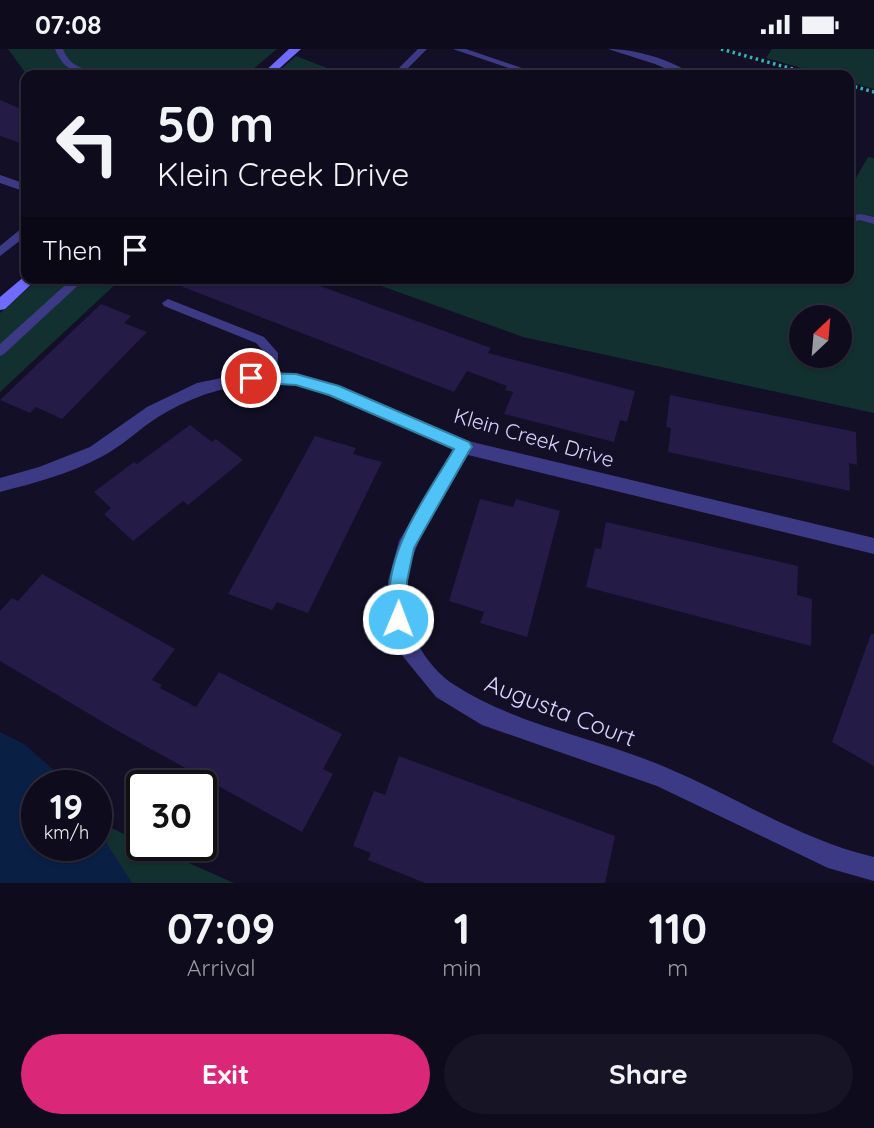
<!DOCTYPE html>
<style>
:root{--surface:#0e0b1c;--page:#171425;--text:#f1f3f6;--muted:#9b9ba3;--line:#2e2b3b;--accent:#db2777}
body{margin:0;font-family:Quicksand,sans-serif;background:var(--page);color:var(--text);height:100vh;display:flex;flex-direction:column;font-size:26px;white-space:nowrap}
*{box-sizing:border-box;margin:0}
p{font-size:23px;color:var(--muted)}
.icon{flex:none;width:38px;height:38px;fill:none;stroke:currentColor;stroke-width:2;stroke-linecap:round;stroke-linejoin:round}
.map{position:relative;height:834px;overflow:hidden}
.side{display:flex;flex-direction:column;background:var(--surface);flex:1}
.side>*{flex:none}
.top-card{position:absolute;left:21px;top:21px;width:833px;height:214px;border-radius:14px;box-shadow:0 2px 5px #0004,0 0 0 2px var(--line);background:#0e0b1c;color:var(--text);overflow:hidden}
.needle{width:46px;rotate:26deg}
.fabs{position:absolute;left:789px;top:256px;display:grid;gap:14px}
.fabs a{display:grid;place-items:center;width:63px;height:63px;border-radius:50%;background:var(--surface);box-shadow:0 2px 5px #0004,0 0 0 2px var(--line);font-size:35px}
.speed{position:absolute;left:21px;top:721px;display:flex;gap:14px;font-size:35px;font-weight:700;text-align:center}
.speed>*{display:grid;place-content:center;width:91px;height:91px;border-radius:50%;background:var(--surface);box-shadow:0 2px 5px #0004,0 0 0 2px var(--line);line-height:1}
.speed small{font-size:18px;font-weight:400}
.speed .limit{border:4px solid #111;border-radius:10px;background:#fff;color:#111}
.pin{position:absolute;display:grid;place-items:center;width:60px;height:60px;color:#fff;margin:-30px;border:4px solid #fff;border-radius:50%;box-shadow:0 2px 7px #0007}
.me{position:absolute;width:77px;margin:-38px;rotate:1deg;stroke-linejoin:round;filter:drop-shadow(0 0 5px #0008)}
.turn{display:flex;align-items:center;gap:24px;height:147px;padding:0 21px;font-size:32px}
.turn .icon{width:91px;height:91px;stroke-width:2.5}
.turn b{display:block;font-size:49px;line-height:60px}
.then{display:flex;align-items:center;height:66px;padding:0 21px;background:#0003;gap:14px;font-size:26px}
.eta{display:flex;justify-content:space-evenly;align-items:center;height:119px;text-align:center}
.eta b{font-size:42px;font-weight:800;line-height:49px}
.button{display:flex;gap:14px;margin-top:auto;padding:14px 21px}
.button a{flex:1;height:80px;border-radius:42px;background:var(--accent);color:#fff;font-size:28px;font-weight:800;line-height:80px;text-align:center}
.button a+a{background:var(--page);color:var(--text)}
.status{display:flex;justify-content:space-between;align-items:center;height:49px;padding:0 35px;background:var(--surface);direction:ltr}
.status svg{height:19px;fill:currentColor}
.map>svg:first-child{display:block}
.green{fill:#12302f;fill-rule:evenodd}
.water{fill:#0a1f44}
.building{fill:#241b47}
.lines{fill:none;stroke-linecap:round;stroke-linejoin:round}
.path{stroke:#2fb8b0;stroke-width:3.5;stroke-dasharray:2.5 3.5;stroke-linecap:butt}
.lane{fill:#3d3a85;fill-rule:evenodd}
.street{fill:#3d3a85;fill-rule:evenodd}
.secondary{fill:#6f6bff;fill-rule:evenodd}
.route{fill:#4fc3f7;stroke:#337fa1;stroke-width:2}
.labels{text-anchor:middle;stroke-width:7;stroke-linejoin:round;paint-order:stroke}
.street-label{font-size:21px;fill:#d9d4ff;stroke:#130f26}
.near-street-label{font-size:24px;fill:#d9d4ff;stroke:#130f26}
</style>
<div class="status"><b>07:08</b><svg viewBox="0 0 49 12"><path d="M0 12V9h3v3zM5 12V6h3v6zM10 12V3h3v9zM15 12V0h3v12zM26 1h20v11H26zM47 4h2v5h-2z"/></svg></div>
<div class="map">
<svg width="874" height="834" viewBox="0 0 874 834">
<rect width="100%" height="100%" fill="#130f26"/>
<g class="green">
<path d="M8,0H277L246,26H27Z"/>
<path d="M772,0H874V40L849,33V26H826L766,9Z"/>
<path d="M296,7L345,26H274Z"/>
<path d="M868,108L874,109V364L523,288L359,229H849V141ZM802,268H840V306H802Z"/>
<path d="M40,229H122L0,343V264Z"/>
<path d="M0,714L37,737V796H96V772L142,793V796H148L234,834H0Z"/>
</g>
<path class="water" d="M0,683L24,695L72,737H37V796H96V777L132,834H0Z"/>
<g class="building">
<path d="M0,51L26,62V96L0,87Z"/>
<path d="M160,229H298L491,299L488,304L635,342L627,373L620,371L614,393L504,365L513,343L505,341L507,337L467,322L454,343Z"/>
<path d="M101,255L131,267L124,274L147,283L62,370L36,358L30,364L0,351Z"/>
<path d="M670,346L856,383L857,416L849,414L850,442L668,403L671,379L666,378Z"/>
<path d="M190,376L212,393L216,390L243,411L188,456L183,452L133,492L104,465L111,459L94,443L134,413L137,415Z"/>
<path d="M315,387L356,399L353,405L382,413L308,564L277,553L272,561L228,545Z"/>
<path d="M480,450L513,458L516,450L560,462L527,588L480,574L484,563L449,552Z"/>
<path d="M606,473L798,517L797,546L812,550L811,597L586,538L595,499L601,500Z"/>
<path d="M42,525L175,600L152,631L162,636L160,639L196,658L219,623L342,685L323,720L333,725L302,783L118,682L0,612V562L12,549L18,552Z"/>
<path d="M871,585H874V717L832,693Z"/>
<path d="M399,707L615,787L605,834H425L368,811L371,804L353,797L374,742L385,746Z"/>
</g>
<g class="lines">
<g class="path">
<path d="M721,0L814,26"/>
<path d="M849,36L874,43"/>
</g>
<g class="lane">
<path d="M55,0H63C73,25 94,21 117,19L126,26C97,27 67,32 55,0Z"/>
<path d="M418,0H427L401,26H392Z"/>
<path d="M453,0H466L542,26H529Z"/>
<path d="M608,0C634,0 671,10 693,26H681L655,15Z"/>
<path d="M860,165L874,168V175L860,171L849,173V167Z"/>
<path d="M22,179H26V187L0,207V197Z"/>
<path d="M73,229H86L4,305L0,307V295Z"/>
<path d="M168,250L264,288L278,304L277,333L272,335L266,330V305L256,294L164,257L162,254Z"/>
</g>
<g class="street">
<path d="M0,126L26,135V143L0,134Z"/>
<path d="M251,323L296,324L340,337L468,392L874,489V505L468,406C441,454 394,512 408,571C414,595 433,622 453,635C517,677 596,688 665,718C735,747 800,791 874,808V832L828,819L657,737L482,676L436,648L401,605L388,570V532L399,492L453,401C410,381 341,342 295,336C247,329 198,343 158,368C138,381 121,398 101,408C69,425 34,434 0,443V429L39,418L90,398L147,358L197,334Z"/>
</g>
<g class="secondary">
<path d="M289,0H301L272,26H261Z"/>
<path d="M26,226V229H38L5,260L0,261V248Z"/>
</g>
</g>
<path class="route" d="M251,324L296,325L339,337L469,393L472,398L469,402L414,499L407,532V570L404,576L398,578L391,576C387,567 389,558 389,549C390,493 427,447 454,400L329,346L296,336L246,333L244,329L246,325Z"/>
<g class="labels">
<g class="street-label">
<text transform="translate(534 389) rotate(16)" y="7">Klein Creek Drive</text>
</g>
<g class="near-street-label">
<text transform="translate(560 662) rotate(21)" y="8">Augusta Court</text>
</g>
</g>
</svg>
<div class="fabs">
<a><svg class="needle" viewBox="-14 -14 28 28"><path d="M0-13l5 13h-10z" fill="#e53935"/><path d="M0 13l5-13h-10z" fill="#9b9ba3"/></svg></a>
</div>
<div class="speed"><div>19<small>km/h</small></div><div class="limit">30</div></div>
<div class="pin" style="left:251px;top:329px;background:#d93025"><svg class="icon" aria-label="arrive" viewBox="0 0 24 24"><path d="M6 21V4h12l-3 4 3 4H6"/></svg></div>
<svg class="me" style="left:398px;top:570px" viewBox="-20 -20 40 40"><circle r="17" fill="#4fc3f7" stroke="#fff" stroke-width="3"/><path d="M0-11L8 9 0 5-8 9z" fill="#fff"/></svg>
<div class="top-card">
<div class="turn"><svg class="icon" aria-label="left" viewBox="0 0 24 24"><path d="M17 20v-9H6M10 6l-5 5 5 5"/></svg><div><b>50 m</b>Klein Creek Drive</div></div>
<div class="then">Then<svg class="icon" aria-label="arrive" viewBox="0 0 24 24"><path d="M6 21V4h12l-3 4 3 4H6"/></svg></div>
</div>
</div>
<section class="side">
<div class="eta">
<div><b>07:09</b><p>Arrival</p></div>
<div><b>1</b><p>min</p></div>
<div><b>110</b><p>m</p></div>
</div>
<div class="button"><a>Exit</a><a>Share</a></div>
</section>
